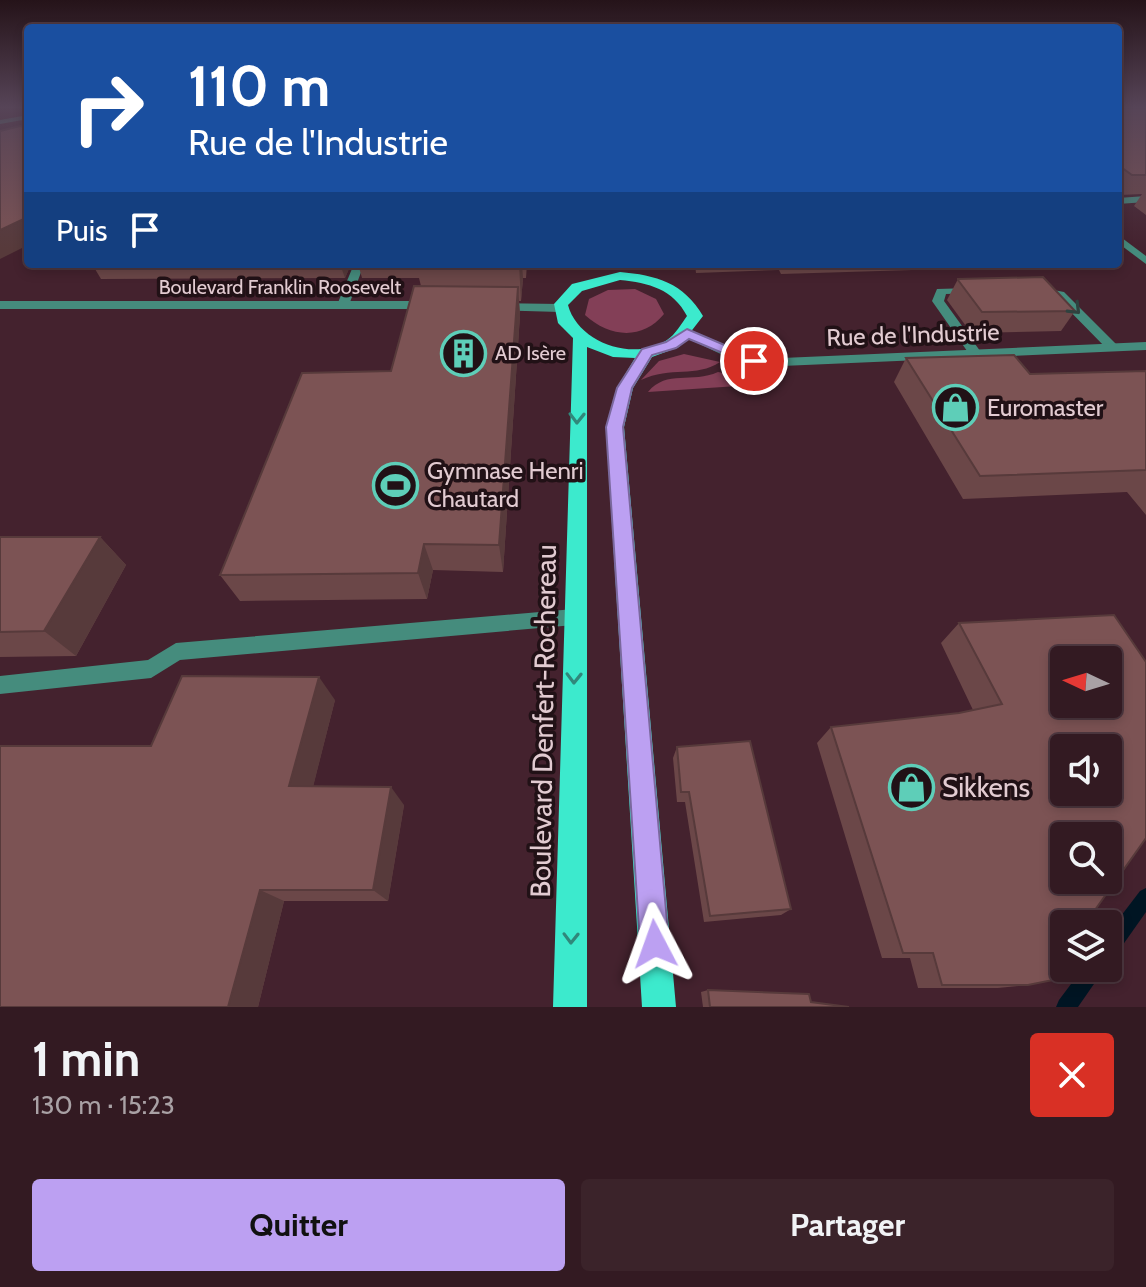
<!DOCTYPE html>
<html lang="fr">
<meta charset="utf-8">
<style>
:root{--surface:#331a22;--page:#3b232a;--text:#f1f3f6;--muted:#a9a1a5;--line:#4e3840;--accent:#bca0f2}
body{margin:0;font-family:Cabin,sans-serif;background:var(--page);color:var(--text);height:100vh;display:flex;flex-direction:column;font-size:30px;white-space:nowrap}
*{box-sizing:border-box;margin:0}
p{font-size:26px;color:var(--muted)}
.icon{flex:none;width:44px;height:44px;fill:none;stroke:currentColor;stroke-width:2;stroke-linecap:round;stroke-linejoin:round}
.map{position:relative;height:1007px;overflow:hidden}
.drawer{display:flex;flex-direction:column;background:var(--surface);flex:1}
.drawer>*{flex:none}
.banner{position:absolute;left:24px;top:24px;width:1098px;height:244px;border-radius:8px;box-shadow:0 4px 12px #0003,0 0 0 2px var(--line);background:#1a4fa0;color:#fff;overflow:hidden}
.needle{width:52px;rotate:274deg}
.fabs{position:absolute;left:1050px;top:646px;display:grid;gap:16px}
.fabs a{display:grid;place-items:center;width:72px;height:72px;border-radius:8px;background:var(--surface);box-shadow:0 4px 12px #0003,0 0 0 2px var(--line);font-size:40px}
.pin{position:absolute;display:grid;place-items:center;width:68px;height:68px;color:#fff;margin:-34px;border:4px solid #fff;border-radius:50%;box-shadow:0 2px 8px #0007}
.me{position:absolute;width:88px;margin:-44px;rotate:356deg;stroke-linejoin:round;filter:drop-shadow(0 0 6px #0008)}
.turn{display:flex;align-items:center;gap:28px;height:168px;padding:0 32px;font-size:36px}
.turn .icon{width:104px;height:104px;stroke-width:2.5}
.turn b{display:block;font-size:56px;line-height:68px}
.then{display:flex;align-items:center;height:76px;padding:0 32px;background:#0003;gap:16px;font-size:30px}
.round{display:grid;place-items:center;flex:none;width:84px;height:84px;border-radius:8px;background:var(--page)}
.head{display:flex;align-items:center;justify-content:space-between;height:136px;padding:0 32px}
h1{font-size:48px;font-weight:700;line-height:60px}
.cta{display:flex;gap:16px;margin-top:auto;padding:16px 32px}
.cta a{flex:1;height:92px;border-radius:8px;background:var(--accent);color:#111;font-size:32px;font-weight:700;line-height:92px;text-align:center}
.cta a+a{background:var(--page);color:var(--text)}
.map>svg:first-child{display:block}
.green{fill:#833f57}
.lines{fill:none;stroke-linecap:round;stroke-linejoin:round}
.stream{fill:#001523;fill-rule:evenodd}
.service{fill:#458c7d;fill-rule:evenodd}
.minor{fill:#458c7d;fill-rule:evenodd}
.primary{fill:#3ceacd;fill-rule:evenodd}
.wall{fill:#6b4748}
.shaded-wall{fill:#573a3b}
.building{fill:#7c5354;stroke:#573a3b;stroke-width:2;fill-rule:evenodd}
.oneway{stroke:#2f423f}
.oneway2{stroke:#30887b}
.route{fill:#bca0f2;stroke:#7a689d;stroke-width:2}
.labels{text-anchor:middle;stroke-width:7;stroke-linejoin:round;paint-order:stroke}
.far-street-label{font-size:20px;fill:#e2cbd1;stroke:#211116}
.far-poi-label{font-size:20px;fill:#e2cbd1;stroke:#211116;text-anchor:start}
.street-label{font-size:24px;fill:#e2cbd1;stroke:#211116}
.poi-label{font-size:24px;fill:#e2cbd1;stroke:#211116;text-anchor:start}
.near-street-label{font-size:28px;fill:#e2cbd1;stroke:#211116}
.near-poi-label{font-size:28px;fill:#e2cbd1;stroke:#211116;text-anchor:start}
</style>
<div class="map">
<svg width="1146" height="1007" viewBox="0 0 1146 1007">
<rect width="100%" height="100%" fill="#44222e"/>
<g class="green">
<path d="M635,289L656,299L664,314C642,341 609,337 585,315L589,299L608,290Z"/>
<path d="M684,354L720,362C696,378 671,366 641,380L659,361Z"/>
<path d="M718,372L781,383L648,392C667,369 692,384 718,372Z"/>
</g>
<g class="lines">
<g class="stream">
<path d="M1146,888V912L1115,956L1108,959V933L1140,891Z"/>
<path d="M1083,968H1105L1078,1007H1056L1059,1000Z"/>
</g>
<g class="service">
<path d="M28,115V119L0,124V120Z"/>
<path d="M354,264H364L349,305L343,309L339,307L337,305Z"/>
<path d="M1038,287L1064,292L1116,344V350H1108L1056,297L1034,292V288Z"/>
<path d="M971,288L975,289V293L946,294L944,301L983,355L977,359L972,358L932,301L937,289Z"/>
<path d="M574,609L581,611L583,617L581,623L574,625L180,660L151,678L0,694V676L148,660L176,643Z"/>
</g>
<g class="minor">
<path d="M1146,196V202L1118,204V198Z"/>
<path d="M1118,235L1146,256V264L1118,243Z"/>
<path d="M0,301H430L436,305L430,309H0Z"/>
<path d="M498,303L560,304L566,308L560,312L494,310L492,307Z"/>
<path d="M687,329L739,352L782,358L1146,342V350L782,366L731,359L683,336V330Z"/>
</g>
<path class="primary" d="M620,272C656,275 684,283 703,316L679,347L652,357L633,388L624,427L676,1007H642L606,427L617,388L635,358L613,357L587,347V1007H553L573,338L558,323L554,304L572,284ZM620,280C649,283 673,289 687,316C682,323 675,335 667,340C634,362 578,343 568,305L582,291Z"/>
</g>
<g class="wall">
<path d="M1118,108H1146V215L1134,206L1142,194L1120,195L1118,194Z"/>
<path d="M92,264H351L345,278L101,279Z"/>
<path d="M358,264H527L526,278H523L521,301H519L520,315L503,572L433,570L427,599L240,601L220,575L391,371L421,286L419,278H362Z"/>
<path d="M653,264H916L913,270L781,274L779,270L696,273L695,265L654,268Z"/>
<path d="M958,279L1075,311L1061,331L971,333L947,300Z"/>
<path d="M906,358L1030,374L1146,371V515L1127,492L963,499L894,382Z"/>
<path d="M0,537H100L126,565L76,656L0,657Z"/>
<path d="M1114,615L1028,985L998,988H918L910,958H882L817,743L831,727L959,713L973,710L941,643L959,623Z"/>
<path d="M335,700L313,786L404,805L388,901H284L258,1007H0Z"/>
<path d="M677,747L791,909L781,915L704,922L685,802H677L673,758Z"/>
<path d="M708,990L811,1002L849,1007H703L701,992Z"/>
</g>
<g class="shaded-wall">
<path d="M28,217V245L0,259V230Z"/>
<path d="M340,264H351L345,278Z"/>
<path d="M519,264H522L523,278L521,301Z"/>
<path d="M518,287L520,315L503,572L499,545Z"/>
<path d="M100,537L126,565L76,656L44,631Z"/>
<path d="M424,544L433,570L427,599L418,573Z"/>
<path d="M319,677L335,700L309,803L289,786Z"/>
<path d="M391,787L404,805L388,901L373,890Z"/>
<path d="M260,890L284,901L258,1007H228Z"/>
</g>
<g class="building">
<path d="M1118,108H1146V175H1132L1118,165Z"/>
<path d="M20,126L28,128V217L0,230V131Z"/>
<path d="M1043,277L1075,311L982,312L958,280V279Z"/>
<path d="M414,286L518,287L499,545L424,544L418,573L220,575L302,373L391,371Z"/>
<path d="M1014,355L1030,374L1146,371V470L980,476L906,358Z"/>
<path d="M0,537H100L44,631L0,632Z"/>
<path d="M1114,615L1146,662V838L1085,924H1064V954L1063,955L1064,968H1066L1068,977L1028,985H942L933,953H903L831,727L959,713L1002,704L959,623ZM1064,660H1108V704H1064ZM1064,748H1108V792H1064ZM1064,836H1108V880H1064Z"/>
<path d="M182,676L319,677L289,786L391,787L373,890H260L228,1007H0V746H151Z"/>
<path d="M750,741L791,909L710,916L689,792H681L677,747Z"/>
<path d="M708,990L809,994L811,1002L849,1007H710Z"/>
</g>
<defs><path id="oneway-chevron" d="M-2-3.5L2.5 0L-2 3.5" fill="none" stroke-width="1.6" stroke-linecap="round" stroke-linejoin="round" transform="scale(2)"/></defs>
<use class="oneway" href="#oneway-chevron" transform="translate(1075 309) rotate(45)"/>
<g class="oneway2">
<use href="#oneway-chevron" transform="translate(577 418) rotate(91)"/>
<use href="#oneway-chevron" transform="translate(574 678) rotate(91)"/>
<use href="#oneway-chevron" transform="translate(571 938) rotate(91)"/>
</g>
<linearGradient id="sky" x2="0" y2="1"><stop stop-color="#251319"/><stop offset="0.43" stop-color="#564457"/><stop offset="1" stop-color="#564457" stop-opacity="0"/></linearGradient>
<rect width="1146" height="249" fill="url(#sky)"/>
<path class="route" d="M687,329L762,361L749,364L689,339L676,348L652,355L632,388L623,427L669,944L665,954L655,959L644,954L640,944L606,427L617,388L642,349L666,342Z"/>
<defs>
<symbol id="building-ring" viewBox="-11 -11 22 22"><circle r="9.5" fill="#211116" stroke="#5eceb8" stroke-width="1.5"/><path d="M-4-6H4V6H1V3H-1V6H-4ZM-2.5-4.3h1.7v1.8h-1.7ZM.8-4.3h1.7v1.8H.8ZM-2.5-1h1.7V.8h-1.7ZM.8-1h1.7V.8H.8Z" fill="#5eceb8"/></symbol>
<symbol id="shop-ring" viewBox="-11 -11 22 22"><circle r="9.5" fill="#211116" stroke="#5eceb8" stroke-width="1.5"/><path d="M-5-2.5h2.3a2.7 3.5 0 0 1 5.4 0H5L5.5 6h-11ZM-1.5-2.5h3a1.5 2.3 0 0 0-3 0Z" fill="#5eceb8"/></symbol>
<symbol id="stadium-ring" viewBox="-11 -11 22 22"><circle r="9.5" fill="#211116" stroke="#5eceb8" stroke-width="1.5"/><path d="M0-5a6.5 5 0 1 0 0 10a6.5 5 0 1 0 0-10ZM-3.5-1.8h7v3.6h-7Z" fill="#5eceb8"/></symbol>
</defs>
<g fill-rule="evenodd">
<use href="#building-ring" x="438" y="328" width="51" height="51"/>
<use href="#shop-ring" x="930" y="382" width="51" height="51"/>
<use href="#stadium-ring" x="370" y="460" width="51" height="51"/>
<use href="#shop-ring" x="886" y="762" width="51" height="51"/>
</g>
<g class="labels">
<g class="far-street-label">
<text x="280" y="294">Boulevard Franklin Roosevelt</text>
</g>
<g class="far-poi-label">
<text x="495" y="360">AD Isère</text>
</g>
<g class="street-label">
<text transform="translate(913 335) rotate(-2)" y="8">Rue de l'Industrie</text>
</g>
<g class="poi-label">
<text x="987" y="416">Euromaster</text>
<text x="427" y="479">Gymnase Henri<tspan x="427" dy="28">Chautard</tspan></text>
</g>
<g class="near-street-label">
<text transform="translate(543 721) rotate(-89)" y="10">Boulevard Denfert-Rochereau</text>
</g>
<g class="near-poi-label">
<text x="942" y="797">Sikkens</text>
</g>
</g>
</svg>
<div class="fabs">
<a><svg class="needle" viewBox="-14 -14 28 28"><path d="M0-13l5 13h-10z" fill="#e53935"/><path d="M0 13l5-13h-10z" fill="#a9a1a5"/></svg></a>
<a><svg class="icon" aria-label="sound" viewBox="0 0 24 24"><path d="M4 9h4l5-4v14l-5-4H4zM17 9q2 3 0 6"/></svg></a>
<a><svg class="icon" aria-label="search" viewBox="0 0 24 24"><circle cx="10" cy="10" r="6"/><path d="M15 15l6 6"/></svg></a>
<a><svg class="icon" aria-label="layers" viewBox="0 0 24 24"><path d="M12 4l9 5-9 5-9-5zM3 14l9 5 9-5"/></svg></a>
</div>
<div class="pin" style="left:754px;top:361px;background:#d93025"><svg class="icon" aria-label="arrive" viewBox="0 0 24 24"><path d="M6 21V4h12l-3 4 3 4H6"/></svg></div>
<svg class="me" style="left:655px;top:944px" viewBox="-20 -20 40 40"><path d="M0-17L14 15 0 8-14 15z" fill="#bca0f2" stroke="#fff" stroke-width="4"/></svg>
<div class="banner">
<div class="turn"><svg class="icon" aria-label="right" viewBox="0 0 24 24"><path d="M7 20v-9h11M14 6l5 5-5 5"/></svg><div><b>110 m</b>Rue de l'Industrie</div></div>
<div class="then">Puis<svg class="icon" aria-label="arrive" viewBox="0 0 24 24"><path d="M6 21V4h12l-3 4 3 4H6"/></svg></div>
</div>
</div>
<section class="drawer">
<div class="head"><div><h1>1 min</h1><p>130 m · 15:23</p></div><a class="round" style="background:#d93025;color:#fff"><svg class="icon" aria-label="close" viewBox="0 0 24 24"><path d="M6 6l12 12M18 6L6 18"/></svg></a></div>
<div class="cta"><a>Quitter</a><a>Partager</a></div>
</section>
